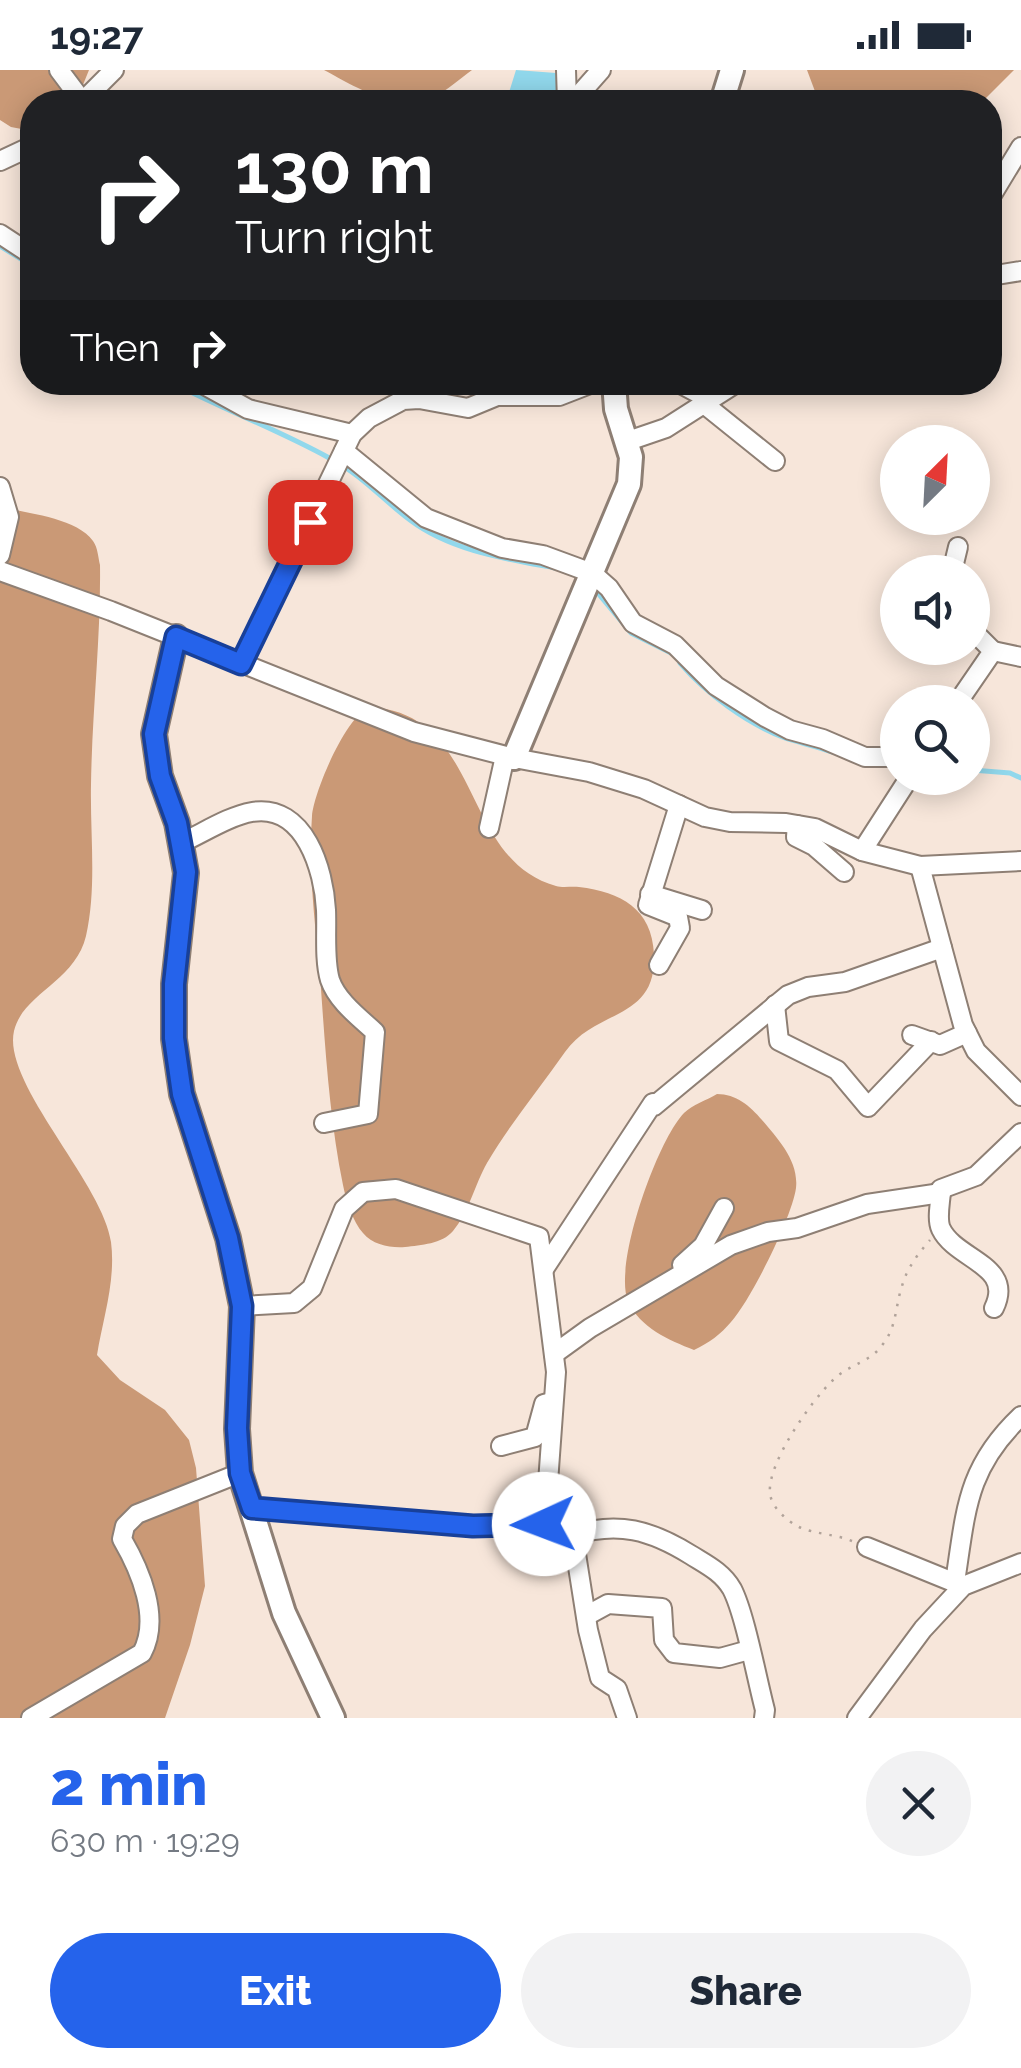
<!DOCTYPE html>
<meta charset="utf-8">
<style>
:root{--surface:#fff;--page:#f2f2f3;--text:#1f2937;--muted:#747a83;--accent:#2563eb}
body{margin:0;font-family:Raleway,sans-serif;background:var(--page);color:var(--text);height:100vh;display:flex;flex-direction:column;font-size:38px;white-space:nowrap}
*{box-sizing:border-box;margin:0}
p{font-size:32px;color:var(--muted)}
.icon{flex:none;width:55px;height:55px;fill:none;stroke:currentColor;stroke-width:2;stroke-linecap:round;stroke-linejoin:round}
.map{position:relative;height:1648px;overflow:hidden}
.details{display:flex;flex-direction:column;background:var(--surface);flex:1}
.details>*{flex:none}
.hud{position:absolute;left:20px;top:20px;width:982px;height:305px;border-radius:40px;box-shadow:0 5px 25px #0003;background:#202124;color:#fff;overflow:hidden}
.needle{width:65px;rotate:24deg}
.buttons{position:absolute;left:880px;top:355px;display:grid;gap:20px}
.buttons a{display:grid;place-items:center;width:110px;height:110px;border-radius:50%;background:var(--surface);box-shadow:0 5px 25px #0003;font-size:50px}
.pin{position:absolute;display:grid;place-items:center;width:85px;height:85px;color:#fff;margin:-42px;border-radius:20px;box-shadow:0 5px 15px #0006}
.me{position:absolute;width:110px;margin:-55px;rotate:268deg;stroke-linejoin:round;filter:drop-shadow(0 0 8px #0008)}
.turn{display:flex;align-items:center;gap:35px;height:210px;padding:0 50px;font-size:45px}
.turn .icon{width:130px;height:130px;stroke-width:2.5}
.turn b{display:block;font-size:70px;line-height:85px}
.then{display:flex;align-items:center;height:95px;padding:0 50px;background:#0003;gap:20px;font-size:38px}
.round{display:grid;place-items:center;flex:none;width:105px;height:105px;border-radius:52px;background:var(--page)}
.overview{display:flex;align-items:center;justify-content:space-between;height:170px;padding:0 50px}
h1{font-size:60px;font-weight:800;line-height:75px;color:var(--accent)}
.button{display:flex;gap:20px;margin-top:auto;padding:20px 50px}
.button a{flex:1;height:115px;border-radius:60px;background:var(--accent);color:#fff;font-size:40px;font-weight:800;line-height:115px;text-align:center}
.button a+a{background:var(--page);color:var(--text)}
.status{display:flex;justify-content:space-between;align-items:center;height:70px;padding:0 50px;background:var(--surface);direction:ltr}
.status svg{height:28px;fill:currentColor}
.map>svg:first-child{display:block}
.forest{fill:#ca9976}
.water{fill:#91d8ec}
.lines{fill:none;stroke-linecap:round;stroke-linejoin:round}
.stream{stroke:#91d8ec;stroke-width:5}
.minor-casing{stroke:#8e7f74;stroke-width:22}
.tertiary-casing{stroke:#8e7f74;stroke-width:28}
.path{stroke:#b1a39a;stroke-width:2.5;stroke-dasharray:2.5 8;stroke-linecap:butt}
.minor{stroke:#fff;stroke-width:18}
.tertiary{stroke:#fff;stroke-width:22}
.route-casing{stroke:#184099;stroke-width:25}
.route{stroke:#2563eb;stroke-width:18}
</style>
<div class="status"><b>19:27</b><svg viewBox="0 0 49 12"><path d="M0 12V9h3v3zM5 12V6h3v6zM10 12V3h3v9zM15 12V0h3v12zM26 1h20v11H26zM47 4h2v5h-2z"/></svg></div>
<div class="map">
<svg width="1021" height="1648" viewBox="0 0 1021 1648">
<rect width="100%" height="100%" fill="#f7e6da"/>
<g class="forest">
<path d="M0,0H89L76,32H32V61L11,57L0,50Z"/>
<path d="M324,0H472C457,11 441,26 424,31C392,40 350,14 324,0Z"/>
<path d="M807,0H1014L982,32H819Z"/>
<path d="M0,436C26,444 76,447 93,471C98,478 98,487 100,495C101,568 92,641 91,715C90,765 97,817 86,866C75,912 23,923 14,961C2,1013 103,1113 111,1172C116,1211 103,1248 97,1285L120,1310L165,1340L189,1370L196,1398L205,1516L190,1575L165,1648H0Z"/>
<path d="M370,637C484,644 459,789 556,816C563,818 572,816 579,817C621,822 652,839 654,884C657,951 596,938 565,982C539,1019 510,1054 487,1093C475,1114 469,1142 453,1161C442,1174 421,1175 405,1177C390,1178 373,1175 363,1163C353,1152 346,1130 343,1115C329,1046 325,974 320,905C315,853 308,798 312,746C314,721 347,644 370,637Z"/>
<path d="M717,1024C736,1024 750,1036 762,1050C778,1069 799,1091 796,1118C792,1147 751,1230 731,1252C721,1264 709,1273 694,1280C669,1270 640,1258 628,1231C613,1195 657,1071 684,1043C692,1035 707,1030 717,1024Z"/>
</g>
<path class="water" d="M516,0L556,3V32H506Z"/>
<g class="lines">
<g class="stream">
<path d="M0,176L32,196"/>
<path d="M171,312C224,340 279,360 331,389C362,405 383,430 410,450C451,481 507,489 555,498"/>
<path d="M592,516L631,563L673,584"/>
<path d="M680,593C707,624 746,653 785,668C800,673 816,676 832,682"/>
<path d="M972,700L1010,703L1021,708"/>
</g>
<defs>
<g id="minor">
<path d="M59,0L83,32"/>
<path d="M566,0L567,32"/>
<path d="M567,24L578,26L601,0"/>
<path d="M82,32L114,0"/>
<path d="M0,91L32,76"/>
<path d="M990,128L1021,77"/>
<path d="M0,164L32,185"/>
<path d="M990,206L1021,201"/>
<path d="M199,312L248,339L352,364"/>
<path d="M677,312L711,330"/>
<path d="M704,334L775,391"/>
<path d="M628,371L666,358L738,312"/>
<path d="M344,381L426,448L502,478L543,485L592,503L609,518L633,553L675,575L716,616L765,647L790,660L823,669L865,687H898"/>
<path d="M0,417L9,447L0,485"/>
<path d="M0,501L111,541L414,662L514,688L589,702L644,719L705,747L730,752L786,753L815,758L862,781L920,796L1021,791"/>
<path d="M952,502L958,477"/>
<path d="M993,581L1021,587"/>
<path d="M241,594L352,364L369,348L403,330L419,329L468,338L497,326H559L595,312"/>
<path d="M958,632L993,581L972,560"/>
<path d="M797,755L796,767L814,776L844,802"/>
<path d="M489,758L505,686"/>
<path d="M181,773C203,763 229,746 252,742C305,733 324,801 326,840C327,861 324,890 330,910C337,931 360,948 375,962L368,1044L324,1053"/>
<path d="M862,781L909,708"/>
<path d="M920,796L963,955L976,981L1021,1026"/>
<path d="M650,824L702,840"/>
<path d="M659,895L680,858L678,847L648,835L679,735"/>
<path d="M775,935L779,971L837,1000L868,1037L931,971"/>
<path d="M912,965L940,975L967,963"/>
<path d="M682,1195L703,1176L724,1138"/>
<path d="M544,1199L653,1033L654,1036L788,925L808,917L845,912L942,878"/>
<path d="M242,1236L294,1233L312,1218L344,1139L363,1122L396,1119L539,1167L556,1302L545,1454L473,1456L252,1438"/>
<path d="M994,1238C1015,1195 956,1190 941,1159C936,1148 941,1131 941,1119L976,1106L1021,1063"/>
<path d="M554,1284L590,1258L731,1175L768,1162L797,1158L867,1134L941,1123"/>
<path d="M501,1376L535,1367L544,1334L548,1333"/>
<path d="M545,1454L573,1465L588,1560L600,1608L617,1619L627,1648"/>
<path d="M573,1465C618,1451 651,1460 691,1485C707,1495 722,1502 732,1519C745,1544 757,1610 765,1640L764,1648"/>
<path d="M867,1477L963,1516"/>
<path d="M955,1512C966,1441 966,1398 1021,1346"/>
<path d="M586,1546L608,1534L662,1538L664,1570L674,1583L720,1588L749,1580"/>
<path d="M31,1648L142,1583C161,1548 140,1500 122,1469L125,1456L137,1444L240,1403"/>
<path d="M857,1648L923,1559L963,1516L1021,1493"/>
</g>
<g id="tertiary">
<path d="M722,32L732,0"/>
<path d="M176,567L154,664L160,706L177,753L186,803L174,914V969L182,1024L228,1168L242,1236L237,1359L240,1403L284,1543L333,1648"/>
<path d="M514,688L629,414L631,387L616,339L614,312"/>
</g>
</defs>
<use href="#minor" class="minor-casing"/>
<use href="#tertiary" class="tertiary-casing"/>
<path class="path" d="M852,1471C835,1464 814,1464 799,1457C787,1451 771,1437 770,1423C767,1393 812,1330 833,1310C849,1294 870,1293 883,1274C897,1256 895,1237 902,1216C907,1198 918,1184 930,1170"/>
<use href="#minor" class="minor"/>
<use href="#tertiary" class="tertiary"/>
</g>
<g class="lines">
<defs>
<path id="route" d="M310,452L241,594L176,567L154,664L160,706L177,753L186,802L174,914V968L182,1024L228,1168L242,1236L237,1358L240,1403L252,1438L473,1456L544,1454"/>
</defs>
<use href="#route" class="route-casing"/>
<use href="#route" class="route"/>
</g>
</svg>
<div class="buttons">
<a><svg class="needle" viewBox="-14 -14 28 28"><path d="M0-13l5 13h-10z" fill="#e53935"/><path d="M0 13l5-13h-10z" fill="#747a83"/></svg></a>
<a><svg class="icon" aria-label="sound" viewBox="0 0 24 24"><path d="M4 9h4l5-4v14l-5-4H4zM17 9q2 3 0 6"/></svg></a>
<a><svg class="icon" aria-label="search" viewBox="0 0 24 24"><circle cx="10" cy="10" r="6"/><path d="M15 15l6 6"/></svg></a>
</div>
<div class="pin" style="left:310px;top:452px;background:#d93025"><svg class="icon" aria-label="arrive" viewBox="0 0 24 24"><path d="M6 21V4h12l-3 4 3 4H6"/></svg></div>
<svg class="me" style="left:544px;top:1454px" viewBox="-20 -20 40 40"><circle r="19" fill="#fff"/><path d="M0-13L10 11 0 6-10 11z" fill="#2563eb"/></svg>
<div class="hud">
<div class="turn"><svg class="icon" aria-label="right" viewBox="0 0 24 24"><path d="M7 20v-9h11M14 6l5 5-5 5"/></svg><div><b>130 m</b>Turn right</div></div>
<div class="then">Then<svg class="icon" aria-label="right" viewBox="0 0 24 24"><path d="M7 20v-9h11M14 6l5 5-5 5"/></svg></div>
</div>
</div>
<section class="details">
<div class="overview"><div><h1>2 min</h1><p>630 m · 19:29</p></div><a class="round"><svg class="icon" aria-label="close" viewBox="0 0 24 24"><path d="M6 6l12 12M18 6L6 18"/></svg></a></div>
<div class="button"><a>Exit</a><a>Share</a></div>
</section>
